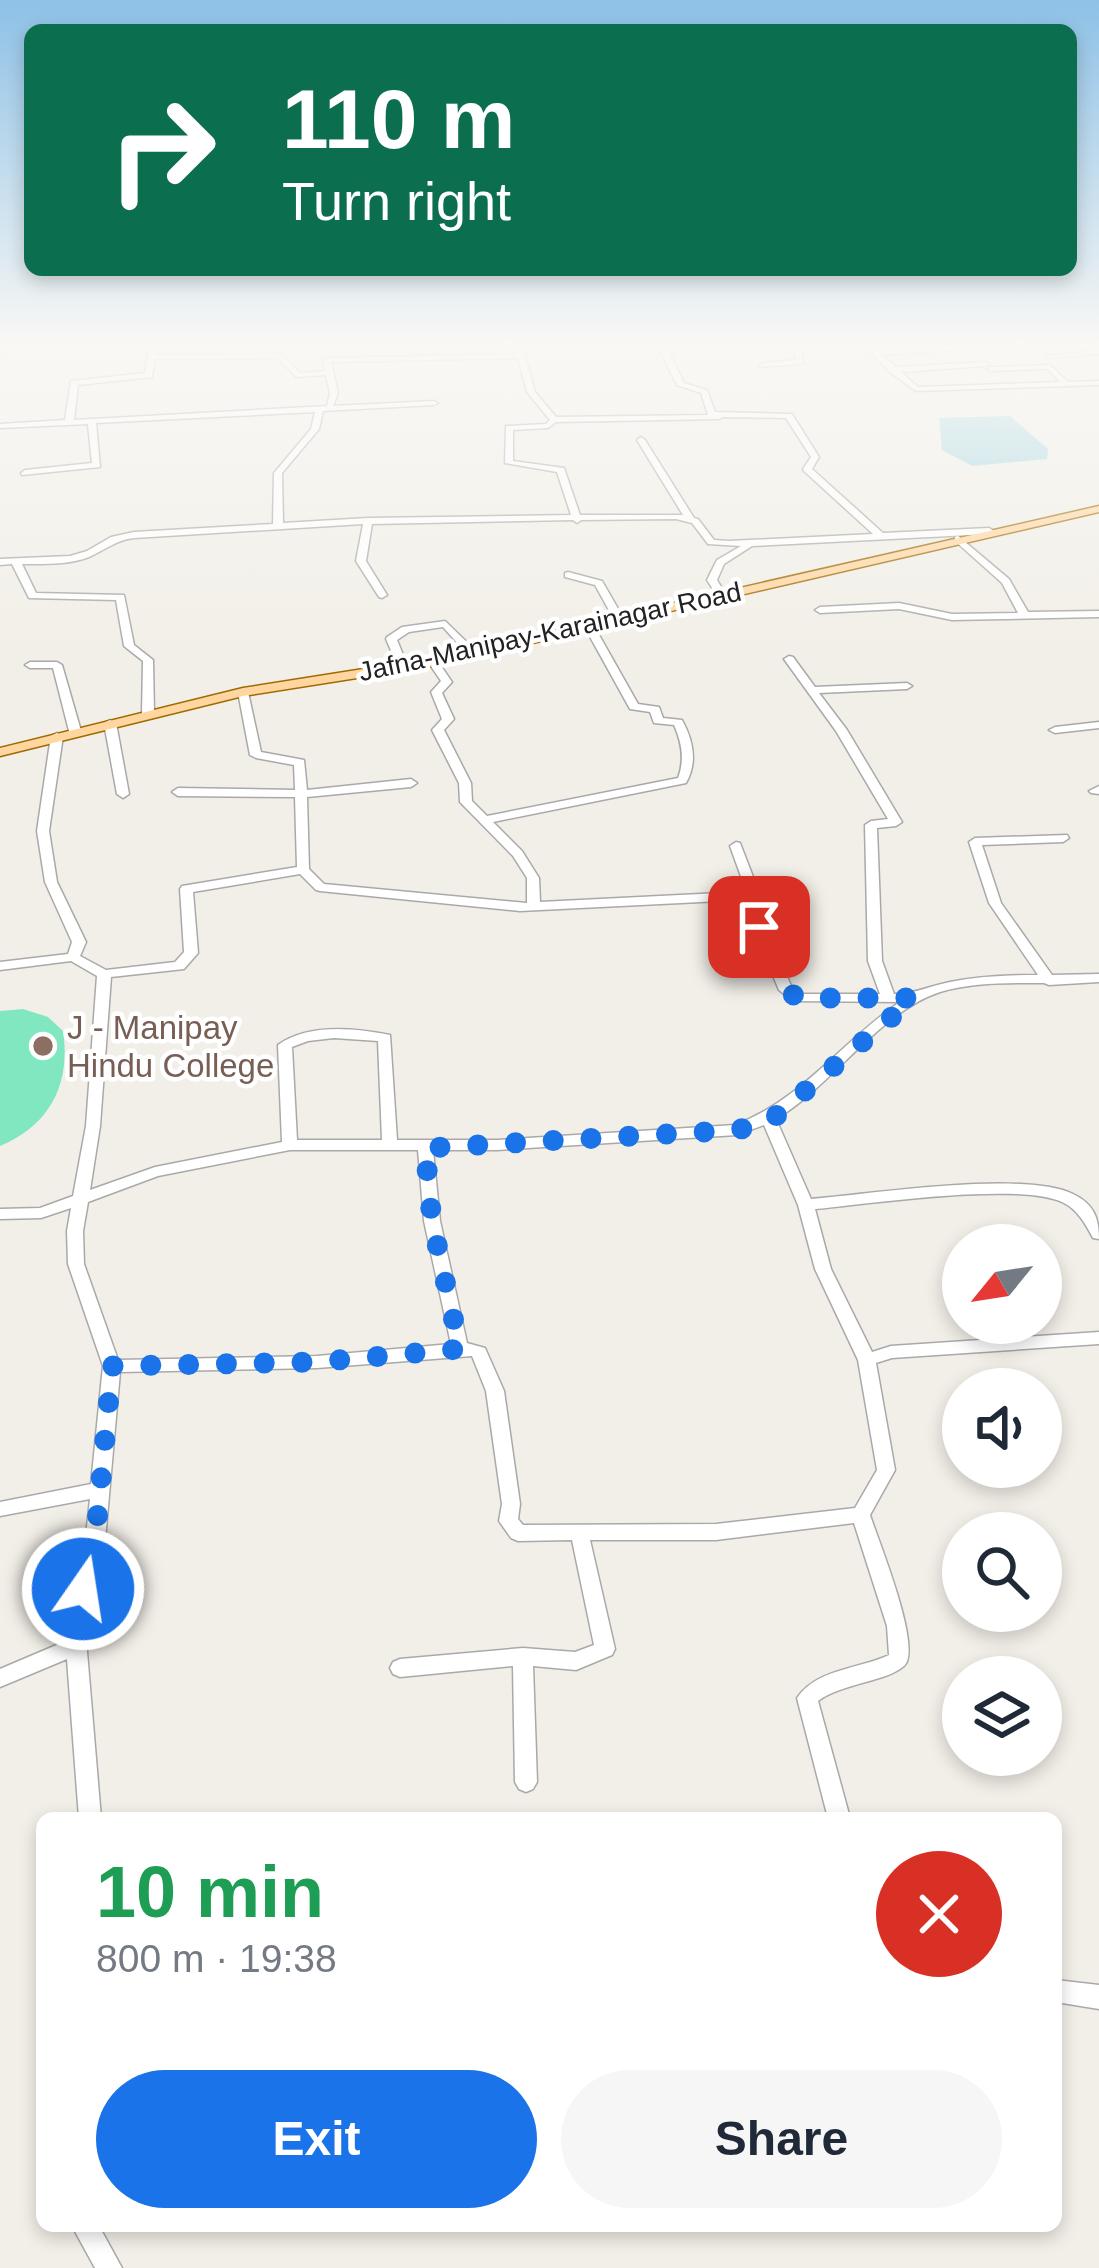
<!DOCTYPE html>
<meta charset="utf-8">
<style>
:root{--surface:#fff;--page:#f6f6f7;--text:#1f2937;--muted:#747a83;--accent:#1a73e8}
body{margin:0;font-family:Helvetica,sans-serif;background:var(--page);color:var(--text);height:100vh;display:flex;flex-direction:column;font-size:45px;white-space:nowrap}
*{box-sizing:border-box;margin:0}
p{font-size:39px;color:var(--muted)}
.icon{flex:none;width:66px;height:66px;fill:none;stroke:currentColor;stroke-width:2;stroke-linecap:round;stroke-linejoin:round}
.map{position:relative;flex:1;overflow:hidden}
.drawer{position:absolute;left:36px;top:1812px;width:1026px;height:420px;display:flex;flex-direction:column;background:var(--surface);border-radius:18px;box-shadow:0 6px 18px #0003}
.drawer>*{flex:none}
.banner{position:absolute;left:24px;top:24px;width:1053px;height:252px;border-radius:18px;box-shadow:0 6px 18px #0003;background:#0b6e4f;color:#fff;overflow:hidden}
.needle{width:78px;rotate:240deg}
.controls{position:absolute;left:942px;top:1224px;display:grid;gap:24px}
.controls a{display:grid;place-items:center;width:120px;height:120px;border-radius:50%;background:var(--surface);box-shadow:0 6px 18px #0003;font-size:60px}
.pin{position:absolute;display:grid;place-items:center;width:102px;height:102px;color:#fff;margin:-51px;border-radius:24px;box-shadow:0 6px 18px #0006}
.me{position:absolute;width:132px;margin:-66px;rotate:13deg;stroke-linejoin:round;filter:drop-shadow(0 0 9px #0008)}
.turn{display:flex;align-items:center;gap:42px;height:252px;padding:0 60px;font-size:54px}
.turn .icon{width:156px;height:156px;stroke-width:2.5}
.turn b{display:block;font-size:84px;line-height:102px}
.round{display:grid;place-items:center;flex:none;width:126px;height:126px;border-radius:63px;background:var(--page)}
.head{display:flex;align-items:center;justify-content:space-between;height:204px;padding:0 60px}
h1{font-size:72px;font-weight:600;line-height:90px;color:#1e9e55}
.cta{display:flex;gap:24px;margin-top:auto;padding:24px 60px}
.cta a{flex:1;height:138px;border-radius:72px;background:var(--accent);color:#fff;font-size:48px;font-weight:600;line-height:138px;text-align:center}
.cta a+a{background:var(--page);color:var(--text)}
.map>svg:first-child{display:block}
.pitch{fill:#80e7c0}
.water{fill:#a5d5e3}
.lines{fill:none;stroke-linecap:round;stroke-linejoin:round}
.minor-casing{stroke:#a9a9a9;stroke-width:3}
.major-casing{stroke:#9f6b00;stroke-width:3}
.minor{fill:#fff;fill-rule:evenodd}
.major{fill:#ffd6a0;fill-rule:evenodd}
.route{stroke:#1a73e8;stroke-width:21;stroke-dasharray:0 37.8}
.education-dot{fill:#8d6e63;stroke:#fff;stroke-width:4.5}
.labels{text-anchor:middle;stroke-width:9;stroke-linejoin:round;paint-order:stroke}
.far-street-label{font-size:27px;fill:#222;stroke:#fff}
.education-label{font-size:33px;fill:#785e54;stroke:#fff;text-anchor:start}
</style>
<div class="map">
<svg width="1099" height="2268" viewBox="0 0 1099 2268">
<rect width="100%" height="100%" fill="#f2efe8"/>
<path class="pitch" d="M23,1009L48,1017L63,1031C71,1084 50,1125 0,1146V1011Z"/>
<path class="water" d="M1010,416L1048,449L1047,459L972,466L942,450L939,418Z"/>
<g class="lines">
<defs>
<g id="minor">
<path d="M57,342H89L0,352V348Z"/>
<path d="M150,342H158L156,355L280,354L301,373L325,371L323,360L327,358L517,354L513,342H521L535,392L556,417L708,415L701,393L677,385L656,342H664L684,383L707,390L715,412L792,414L819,457L812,469L883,533L989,528L994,531L989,534L752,546L724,564L717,580L726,595L721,598L718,597L707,580L717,560L741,546L708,544L692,523L676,519L581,520L577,523L573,520L372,524L366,561L387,595L382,598L379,597L356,561L363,524L134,538C116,540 105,550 89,557C68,565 44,564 22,564L36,593L124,595L134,645L153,660L154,714L148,717L142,714L143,661L124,646L116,600L29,598L12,564L0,565V559L70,556L87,551L111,537L134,532L273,524L274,473L311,429L315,412L96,423L100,467L22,475L21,473L25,470L92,463L88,424L0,428V424L65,420L71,381L145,373ZM278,358L296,377L326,375L330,393L327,406L74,420L78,385L152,377L155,359ZM518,358L527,392L550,420L546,424L506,426L505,463L557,472L571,515L368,518L283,523L282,473L319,429L323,411L434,405L438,403L434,401L333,406L338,393L331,362ZM723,417L786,418L811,457L803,469L804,471L873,534L729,541L714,540L698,519L694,518L645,440L641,437L637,440L683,515H580L564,468L513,461V430L548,428L556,422L719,419Z"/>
<path d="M793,342H801L803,364L760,367L763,363L796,360Z"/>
<path d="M860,342H868L877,351L966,345L970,347L966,349L882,355L896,367L985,362L989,364L985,366L901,372L918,387L1060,382L1048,369L991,371L987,369L991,367L1050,365L1068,382L1099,381V385L916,391L890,372Z"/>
<path d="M1099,350V354L1050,358L1046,356Z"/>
<path d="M958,536L1009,579L1028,612L1099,611V617L952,620L899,609L820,613L815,610L820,607L899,603L952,614L1018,613L1002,583L955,541V537Z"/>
<path d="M568,572L602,581L624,619L623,621H615L595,585L565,577V573Z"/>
<path d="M445,621L476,651V655H468L443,627L409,632L397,640L408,667L399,669L386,639L387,637L402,627Z"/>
<path d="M589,623L594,626L638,704L659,707L663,718L682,720C693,740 698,762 686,783L493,822L522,851L539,878L540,902L740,892L743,882L730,846L736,842L740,843L755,882L752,896L792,988L801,994H880L868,961L865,825L871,821L888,819L836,731L784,659L789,656L793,657L815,687L907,683L912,686L907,689L819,693L847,730L902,822L896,826L877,828L882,961L894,994C916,994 929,986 950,982C979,976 1009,975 1038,975L989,903L969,842L975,838L1067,835L1069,838L1063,842L982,845L1001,903L1052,975L1099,974V982L1049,985L1044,983C1010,983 973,982 940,992C879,1012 833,1085 776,1119L811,1199C872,1194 1022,1170 1073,1194C1094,1204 1099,1218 1099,1239L1093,1238C1086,1225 1078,1210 1064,1203C1022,1181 867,1204 815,1209L831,1269L872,1352L891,1346L1099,1332V1344L892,1358L876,1363L895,1470L870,1515C878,1540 923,1649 904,1666C886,1682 842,1683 818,1701L850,1818H828L797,1698C816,1669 859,1669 889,1655L887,1626L854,1523L716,1540H590L615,1649L612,1655L576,1670L533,1666L537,1782L533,1789L526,1792L519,1789L515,1782L513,1666L400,1677L393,1674L390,1668L393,1662L400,1659L523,1648L575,1652L594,1645L572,1540L518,1541L511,1538L499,1521L502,1504L486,1391L472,1356L317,1368L120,1372L103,1563L84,1616L101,1818H79L67,1659L0,1687V1669L66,1641L64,1616L83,1563L90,1499L0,1516V1502L91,1484L103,1366L68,1264L67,1231L71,1208L41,1218L0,1219V1209L40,1208L73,1196L86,1126L97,976L71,961L0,970V962L68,954L72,942L45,882L37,831L51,736L57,733L63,736L49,831L57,882L86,942L80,956L106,970L175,962L184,952L180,889L182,886L297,867L295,797L178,796L172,792L178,788L295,790L294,765L256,758L250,755L238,692L243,689L248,692L261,752L304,760L307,790L411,779L417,783L411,787L307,797L309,869L324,884L527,903V878L513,856L460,802L459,783L432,730L442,719L431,692L441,681L428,662L437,660L452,682L442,693L454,719L444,730L471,783L472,801L487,816L678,778C685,760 682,743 674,725L654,723L650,712L630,709L584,626ZM300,874L316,890L320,891L520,911L741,900L779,990L793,1001L900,1002C842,1041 802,1100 735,1125L497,1140H397L390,1035C355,1028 308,1023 278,1045L282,1142L155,1167L90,1190L100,1126L111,977L184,969L198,953L193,892ZM334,1038L378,1041L382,1140H297L292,1047L308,1041ZM764,1125L798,1205L815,1269L858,1360L877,1470L855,1508L716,1524L523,1525L518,1519L520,1504L504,1391L485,1348L467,1343L440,1221L433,1150H497L737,1135ZM290,1150H418L424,1221L451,1344L317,1356L118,1360L84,1264L83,1231L88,1202L158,1176Z"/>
<path d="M57,662L62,665L81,731L79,733H71L69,731L53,668H30L25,665L30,662Z"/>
<path d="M110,720L116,723L129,794L123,798L117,794L104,723Z"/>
<path d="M1099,722V728L1055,733L1049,730L1055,727Z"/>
<path d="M1099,786V794L1091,793L1089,791Z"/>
<path d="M1056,1980L1099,1985V2009L1056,2002Z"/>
<path d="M72,2226H99L122,2268H95Z"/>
</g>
<path id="major" d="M1099,506V512L433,666L243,696L0,756V748L243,688L433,658Z"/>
</defs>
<use href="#minor" class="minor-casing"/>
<use href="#major" class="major-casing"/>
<use href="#minor" class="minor"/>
<use href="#major" class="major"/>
</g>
<linearGradient id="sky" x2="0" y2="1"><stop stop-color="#8dc1e6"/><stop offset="0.52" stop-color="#f9f8f5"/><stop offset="1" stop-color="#f9f8f5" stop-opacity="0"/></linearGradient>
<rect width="1099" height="660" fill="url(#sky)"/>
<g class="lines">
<path class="route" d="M83,1589L93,1563L112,1366L316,1362L460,1349L432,1221L425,1148L737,1130L770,1121L914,998H798L786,990L759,927"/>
</g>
<circle class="education-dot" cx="43" cy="1046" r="12"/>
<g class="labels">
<g class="far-street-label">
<text transform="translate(550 632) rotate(-12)" y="9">Jafna-Manipay-Karainagar Road</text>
</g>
<g class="education-label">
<text x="67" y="1039">J - Manipay<tspan x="67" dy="38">Hindu College</tspan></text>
</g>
</g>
</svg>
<div class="controls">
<a><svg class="needle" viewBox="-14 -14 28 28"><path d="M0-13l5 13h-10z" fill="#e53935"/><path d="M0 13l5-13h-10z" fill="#747a83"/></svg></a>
<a><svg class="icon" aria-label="sound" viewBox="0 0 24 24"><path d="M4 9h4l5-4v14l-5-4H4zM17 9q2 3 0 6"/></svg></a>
<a><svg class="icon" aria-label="search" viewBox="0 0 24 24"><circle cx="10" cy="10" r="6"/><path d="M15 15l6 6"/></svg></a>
<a><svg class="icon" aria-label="layers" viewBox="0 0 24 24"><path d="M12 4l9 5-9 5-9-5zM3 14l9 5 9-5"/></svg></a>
</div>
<div class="pin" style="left:759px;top:927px;background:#d93025"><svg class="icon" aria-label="arrive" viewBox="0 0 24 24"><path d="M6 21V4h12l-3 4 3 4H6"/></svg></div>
<svg class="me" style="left:83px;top:1589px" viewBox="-20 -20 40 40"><circle r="17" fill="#1a73e8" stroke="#fff" stroke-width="3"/><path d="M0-11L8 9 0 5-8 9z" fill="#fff"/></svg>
<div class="banner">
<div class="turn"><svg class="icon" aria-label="right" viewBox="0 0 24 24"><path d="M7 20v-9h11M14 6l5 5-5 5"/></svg><div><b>110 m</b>Turn right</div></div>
</div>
<section class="drawer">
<div class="head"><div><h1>10 min</h1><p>800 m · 19:38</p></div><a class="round" style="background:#d93025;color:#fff"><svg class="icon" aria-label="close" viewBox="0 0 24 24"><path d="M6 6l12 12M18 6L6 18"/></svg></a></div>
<div class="cta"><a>Exit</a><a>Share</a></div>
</section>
</div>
